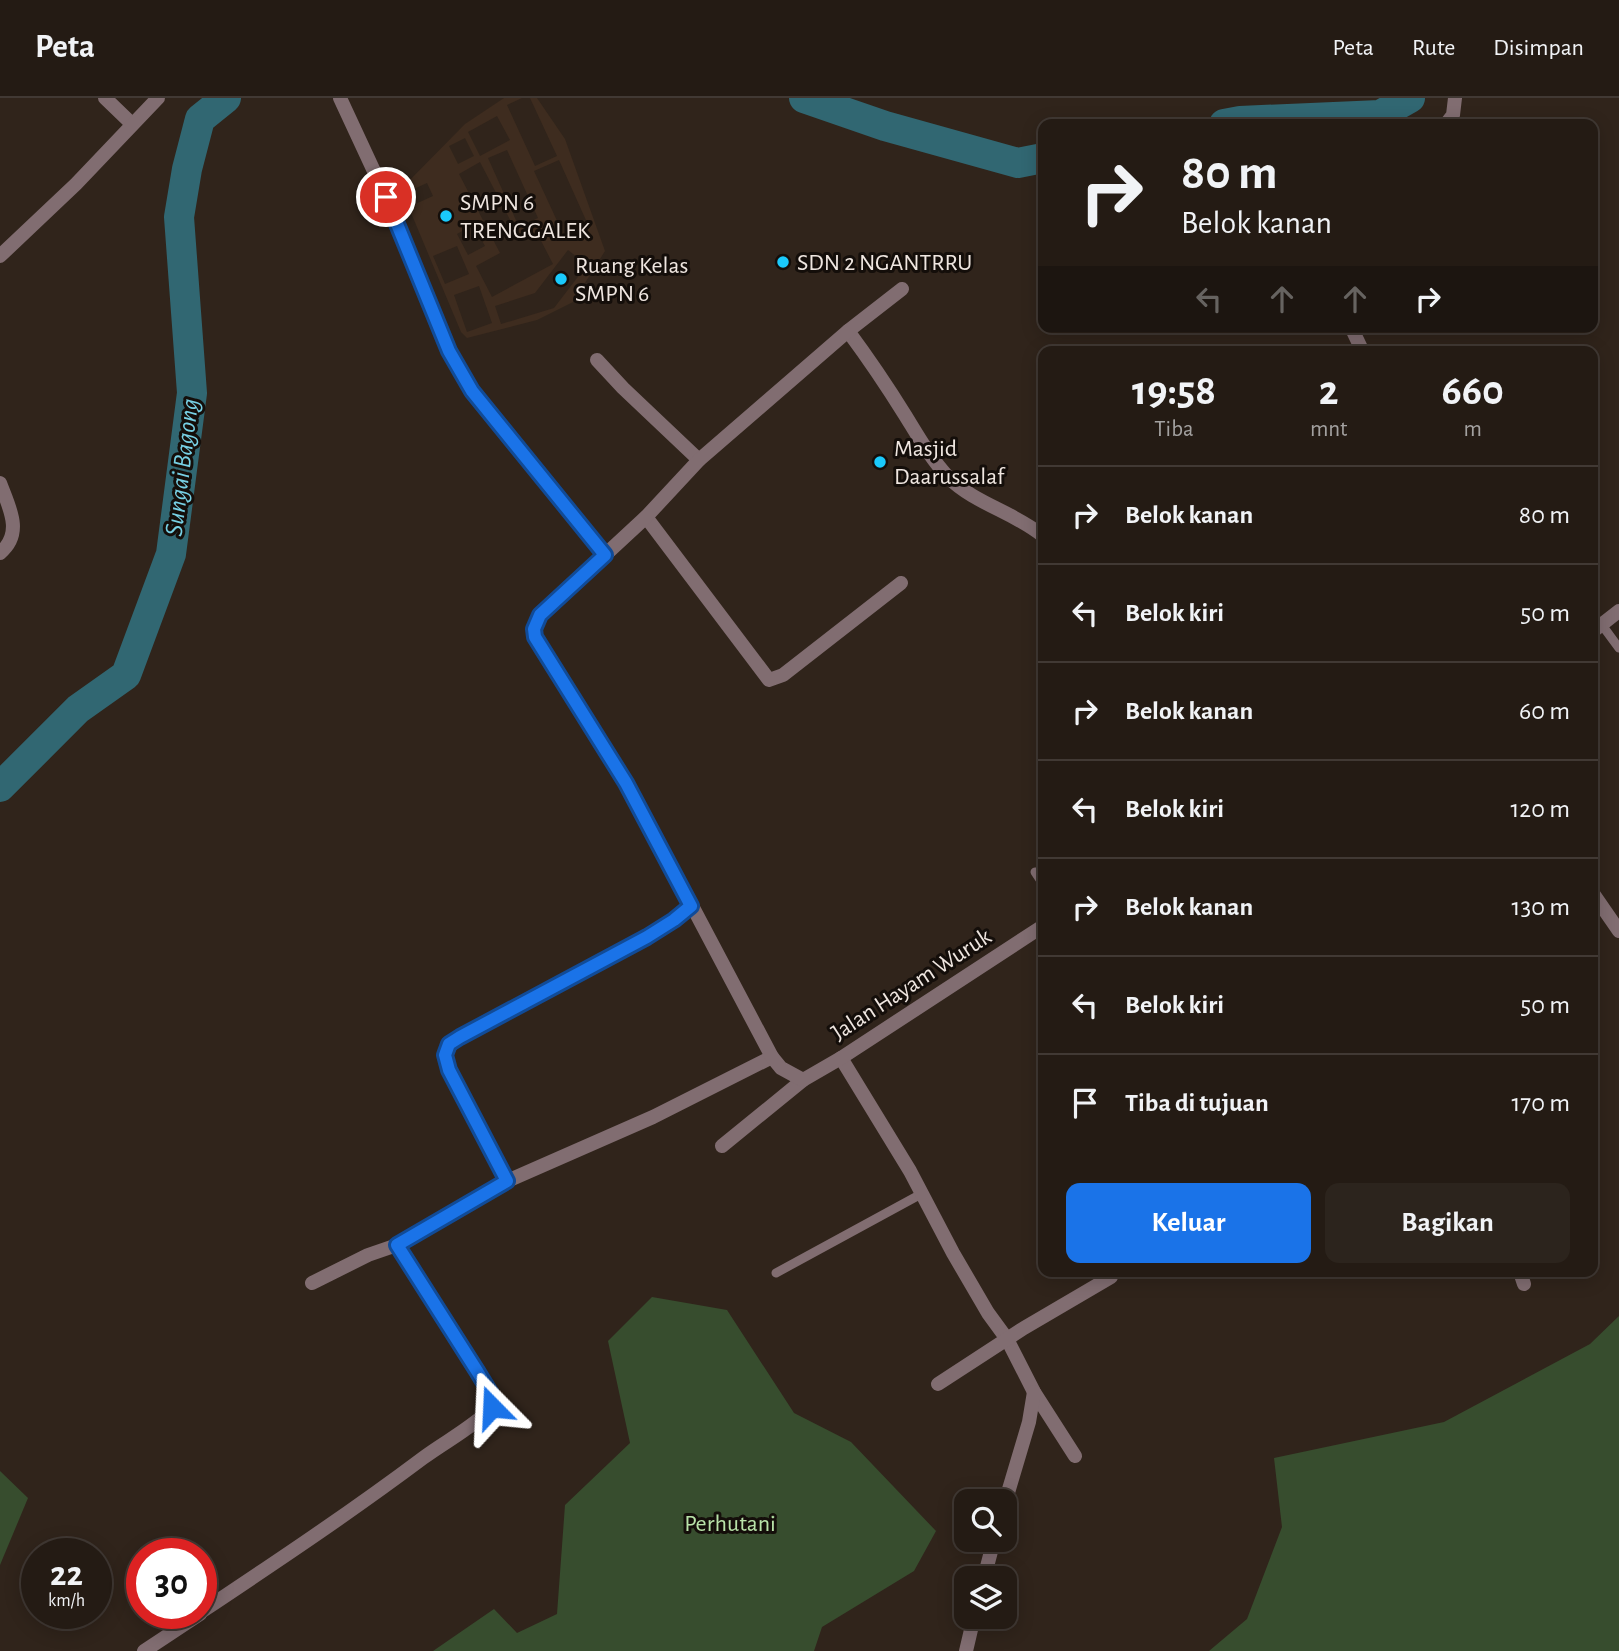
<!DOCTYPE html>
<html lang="id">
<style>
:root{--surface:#241b14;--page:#2c241d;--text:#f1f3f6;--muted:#a3a1a0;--line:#413934;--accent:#1a73e8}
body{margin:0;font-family:"Alegreya Sans",sans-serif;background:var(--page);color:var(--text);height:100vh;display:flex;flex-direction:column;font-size:26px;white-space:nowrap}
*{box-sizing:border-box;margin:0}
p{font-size:23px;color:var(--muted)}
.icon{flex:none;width:38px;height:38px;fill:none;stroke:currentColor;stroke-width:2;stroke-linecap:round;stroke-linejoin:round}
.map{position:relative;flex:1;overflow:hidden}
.details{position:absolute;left:1038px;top:248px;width:560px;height:931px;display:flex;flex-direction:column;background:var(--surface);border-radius:14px;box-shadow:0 4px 18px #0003,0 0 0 2px var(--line)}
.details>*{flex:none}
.hud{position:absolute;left:1038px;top:21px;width:560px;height:214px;border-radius:14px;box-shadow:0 4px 18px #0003,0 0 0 2px var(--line);background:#241b14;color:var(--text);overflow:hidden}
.controls{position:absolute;left:954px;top:1391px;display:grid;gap:14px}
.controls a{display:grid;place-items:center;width:63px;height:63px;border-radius:14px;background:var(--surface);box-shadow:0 4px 18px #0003,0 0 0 2px var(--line);font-size:35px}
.speed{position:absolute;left:21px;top:1440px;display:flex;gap:14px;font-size:35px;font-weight:700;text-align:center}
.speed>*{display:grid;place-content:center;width:91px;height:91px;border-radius:50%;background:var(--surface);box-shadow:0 4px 18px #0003,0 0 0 2px var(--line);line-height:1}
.speed small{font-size:18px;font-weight:400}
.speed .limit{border:10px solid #d22;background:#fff;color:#111}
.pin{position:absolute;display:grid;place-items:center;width:60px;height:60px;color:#fff;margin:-30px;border:4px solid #fff;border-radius:50%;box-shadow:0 2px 7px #0007}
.me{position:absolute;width:77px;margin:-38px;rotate:339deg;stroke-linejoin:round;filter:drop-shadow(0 0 5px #0008)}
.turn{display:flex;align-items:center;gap:24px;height:147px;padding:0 28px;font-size:32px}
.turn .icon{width:91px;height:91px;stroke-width:2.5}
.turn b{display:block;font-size:49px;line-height:60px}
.lanes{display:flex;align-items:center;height:66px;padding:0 28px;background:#0003;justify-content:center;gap:35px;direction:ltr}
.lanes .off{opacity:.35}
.eta{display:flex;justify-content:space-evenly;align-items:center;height:119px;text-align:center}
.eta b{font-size:42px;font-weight:700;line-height:49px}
.primary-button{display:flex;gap:14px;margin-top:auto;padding:14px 28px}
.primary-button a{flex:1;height:80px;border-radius:14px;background:var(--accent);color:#fff;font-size:28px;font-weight:700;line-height:80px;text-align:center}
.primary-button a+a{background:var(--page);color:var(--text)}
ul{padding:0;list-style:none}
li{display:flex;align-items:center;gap:21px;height:98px;padding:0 28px;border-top:2px solid var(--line)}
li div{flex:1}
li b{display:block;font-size:26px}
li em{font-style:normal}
header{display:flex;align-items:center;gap:42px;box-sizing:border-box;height:98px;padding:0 35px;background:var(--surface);border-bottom:2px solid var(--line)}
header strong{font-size:33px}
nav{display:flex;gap:38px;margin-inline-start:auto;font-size:24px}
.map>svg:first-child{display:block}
.built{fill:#3e2c1f;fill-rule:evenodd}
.green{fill:#374d2e}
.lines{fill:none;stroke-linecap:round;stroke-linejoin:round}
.river{stroke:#316772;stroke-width:30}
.service{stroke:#816d71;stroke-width:9}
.minor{stroke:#816d71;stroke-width:14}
.tertiary{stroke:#816d71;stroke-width:14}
.route-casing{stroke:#114b97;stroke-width:18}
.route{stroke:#1a73e8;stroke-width:12}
.poi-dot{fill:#1acafc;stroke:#140e0a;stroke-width:2.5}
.labels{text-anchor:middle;stroke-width:6;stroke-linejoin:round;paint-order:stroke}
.poi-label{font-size:24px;fill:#efe6e0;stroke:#140e0a;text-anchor:start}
.street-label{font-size:24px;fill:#efe6e0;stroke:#140e0a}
.park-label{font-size:24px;fill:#b9e3a9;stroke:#140e0a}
.water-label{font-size:26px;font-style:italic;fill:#77d0e4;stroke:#140e0a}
</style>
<header>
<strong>Peta</strong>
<nav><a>Peta</a><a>Rute</a><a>Disimpan</a></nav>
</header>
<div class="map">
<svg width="1619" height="1553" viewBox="0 0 1619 1553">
<rect width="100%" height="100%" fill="#30241b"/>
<path class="built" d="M504,0H522L507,7L535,68L557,58L530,0H537L565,41L605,153L573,204L537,222L467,240L461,234L401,91L465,26ZM497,18L510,42L480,58L468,34ZM465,40L474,58L458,66L449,48ZM507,52L538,120L519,129L488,60ZM559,62L589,129L565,140L534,73ZM480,64L520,141L536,133L553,166L492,199L476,168L500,155L459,76ZM427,85L433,98L411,108L405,95ZM473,127L485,148L468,157L457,136ZM457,148L469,176L445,186L433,158ZM568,152L587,167L554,210L501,226L495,208L535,195ZM479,188L492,225L467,234L454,197Z"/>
<g class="green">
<path d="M652,1199L727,1212L794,1315L851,1344L936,1433L914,1473L822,1529L814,1553H433L494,1511L517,1535L557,1516L565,1407L630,1345L608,1243Z"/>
<path d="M1619,1218V1553H1209L1247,1521L1282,1429L1274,1360L1444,1324L1590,1246Z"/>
<path d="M0,1373L28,1400L0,1467Z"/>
</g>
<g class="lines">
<g class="river">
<path d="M804,0L885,28L1018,65L1043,60"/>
<path d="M1224,26L1240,23L1380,17L1410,0"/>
<path d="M0,689L78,611L126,577L171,456L192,295L179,119L187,71L200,21L226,0"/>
</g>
<g class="service">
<path d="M1602,527L1619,550"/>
<path d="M1035,774L1043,786"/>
<path d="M776,1175L923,1095"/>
</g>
<g class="minor">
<path d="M105,0L132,26"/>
<path d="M1446,26L1453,17L1455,0"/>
<path d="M1351,229L1363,254"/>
<path d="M848,233C868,260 887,288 905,317C918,338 931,361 948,379C975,406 1014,414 1043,438"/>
<path d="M597,262L623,290L699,362"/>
<path d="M0,385C9,409 24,435 0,455"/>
<path d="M646,419L769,582L783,577L901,485"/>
<path d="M605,457L646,419L699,362L848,233L902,191"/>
<path d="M1592,794L1619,833"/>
<path d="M841,960L910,1073L953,1155L988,1215L1007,1241L1034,1294L1075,1358"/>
<path d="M722,1048L803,982"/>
<path d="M507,1083L653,1019L772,959"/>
<path d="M1520,1174L1524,1186"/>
<path d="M312,1185L368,1157L397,1147"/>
<path d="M938,1286L1024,1230L1111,1179"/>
<path d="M1004,1408L1029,1324L1034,1294"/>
<path d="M984,1480L994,1442"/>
<path d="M201,1514C276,1464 351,1414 423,1360C446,1343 472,1330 493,1309L491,1296L477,1273L397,1147L507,1083L449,972C444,955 446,949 460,939L647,839L674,822L691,808"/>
<path d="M144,1553L200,1516"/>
<path d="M966,1553L974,1519"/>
</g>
<g class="tertiary">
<path d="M340,0L386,99L449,253L473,293L605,457L540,517L534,531L535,539L590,626L652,732L772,959L781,970L803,982L841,960L1043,828"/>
<path d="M0,158L76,86L158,0"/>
<path d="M1592,534L1619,513"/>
</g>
</g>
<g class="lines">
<defs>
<path id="route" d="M386,99L449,253L472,293L605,457L540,517L534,531L535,539L626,685L691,808L674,822L647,839L460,939L449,946L445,957L449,972L507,1083L397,1147L477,1273L491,1296L492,1309"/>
</defs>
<use href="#route" class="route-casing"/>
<use href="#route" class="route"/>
</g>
<g class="poi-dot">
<circle cx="446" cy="118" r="7"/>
<circle cx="783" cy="164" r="7"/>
<circle cx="561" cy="181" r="7"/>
<circle cx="880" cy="364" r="7"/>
</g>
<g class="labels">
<g class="poi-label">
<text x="460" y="112">SMPN 6<tspan x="460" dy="28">TRENGGALEK</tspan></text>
<text x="797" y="172">SDN 2 NGANTRRU</text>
<text x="575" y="175">Ruang Kelas<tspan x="575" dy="28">SMPN 6</tspan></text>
<text x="894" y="358">Masjid<tspan x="894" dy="28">Daarussalaf</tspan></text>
</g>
<g class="street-label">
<text transform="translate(911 886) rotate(-33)" y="8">Jalan Hayam Wuruk</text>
</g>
<g class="park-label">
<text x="730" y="1433">Perhutani</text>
</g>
<g class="water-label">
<text transform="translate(181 369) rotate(-83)" y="9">Sungai Bagong</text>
</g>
</g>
</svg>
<div class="controls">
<a><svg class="icon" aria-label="search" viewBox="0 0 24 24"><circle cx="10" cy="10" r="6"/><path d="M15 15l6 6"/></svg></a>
<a><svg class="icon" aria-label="layers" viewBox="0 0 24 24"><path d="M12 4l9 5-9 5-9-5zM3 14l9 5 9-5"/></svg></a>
</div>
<div class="speed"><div>22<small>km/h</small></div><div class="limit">30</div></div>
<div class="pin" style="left:386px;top:99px;background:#d93025"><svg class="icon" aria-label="arrive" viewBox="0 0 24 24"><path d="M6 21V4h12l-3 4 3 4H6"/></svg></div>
<svg class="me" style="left:492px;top:1309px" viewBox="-20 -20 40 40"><path d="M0-17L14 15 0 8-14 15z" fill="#1a73e8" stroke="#fff" stroke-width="4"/></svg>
<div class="hud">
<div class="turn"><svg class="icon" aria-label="right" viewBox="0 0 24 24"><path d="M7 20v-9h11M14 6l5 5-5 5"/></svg><div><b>80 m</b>Belok kanan</div></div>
<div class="lanes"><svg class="icon off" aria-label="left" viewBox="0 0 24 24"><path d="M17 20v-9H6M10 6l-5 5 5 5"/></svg><svg class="icon off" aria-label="ahead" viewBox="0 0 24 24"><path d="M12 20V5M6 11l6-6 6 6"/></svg><svg class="icon off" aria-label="ahead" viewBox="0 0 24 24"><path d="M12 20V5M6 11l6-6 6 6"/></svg><svg class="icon" aria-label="right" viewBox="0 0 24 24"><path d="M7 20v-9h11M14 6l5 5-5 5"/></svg></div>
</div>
<section class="details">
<div class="eta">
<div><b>19:58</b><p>Tiba</p></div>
<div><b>2</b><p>mnt</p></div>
<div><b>660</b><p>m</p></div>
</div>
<ul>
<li><svg class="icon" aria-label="right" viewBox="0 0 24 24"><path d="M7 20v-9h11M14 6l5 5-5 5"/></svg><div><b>Belok kanan</b></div><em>80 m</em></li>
<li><svg class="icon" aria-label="left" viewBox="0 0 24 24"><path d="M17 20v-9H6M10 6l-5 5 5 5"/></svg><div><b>Belok kiri</b></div><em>50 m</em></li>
<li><svg class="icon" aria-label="right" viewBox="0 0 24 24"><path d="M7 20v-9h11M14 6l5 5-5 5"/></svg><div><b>Belok kanan</b></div><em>60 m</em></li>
<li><svg class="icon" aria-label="left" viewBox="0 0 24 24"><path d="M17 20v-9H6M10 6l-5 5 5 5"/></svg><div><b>Belok kiri</b></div><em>120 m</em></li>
<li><svg class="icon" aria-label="right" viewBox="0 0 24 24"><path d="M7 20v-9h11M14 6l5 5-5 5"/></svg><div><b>Belok kanan</b></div><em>130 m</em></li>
<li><svg class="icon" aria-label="left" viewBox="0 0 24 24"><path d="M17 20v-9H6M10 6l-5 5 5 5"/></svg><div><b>Belok kiri</b></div><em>50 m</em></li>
<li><svg class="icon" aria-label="arrive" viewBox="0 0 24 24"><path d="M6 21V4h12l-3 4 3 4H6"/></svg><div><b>Tiba di tujuan</b></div><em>170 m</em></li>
</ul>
<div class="primary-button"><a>Keluar</a><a>Bagikan</a></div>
</section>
</div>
